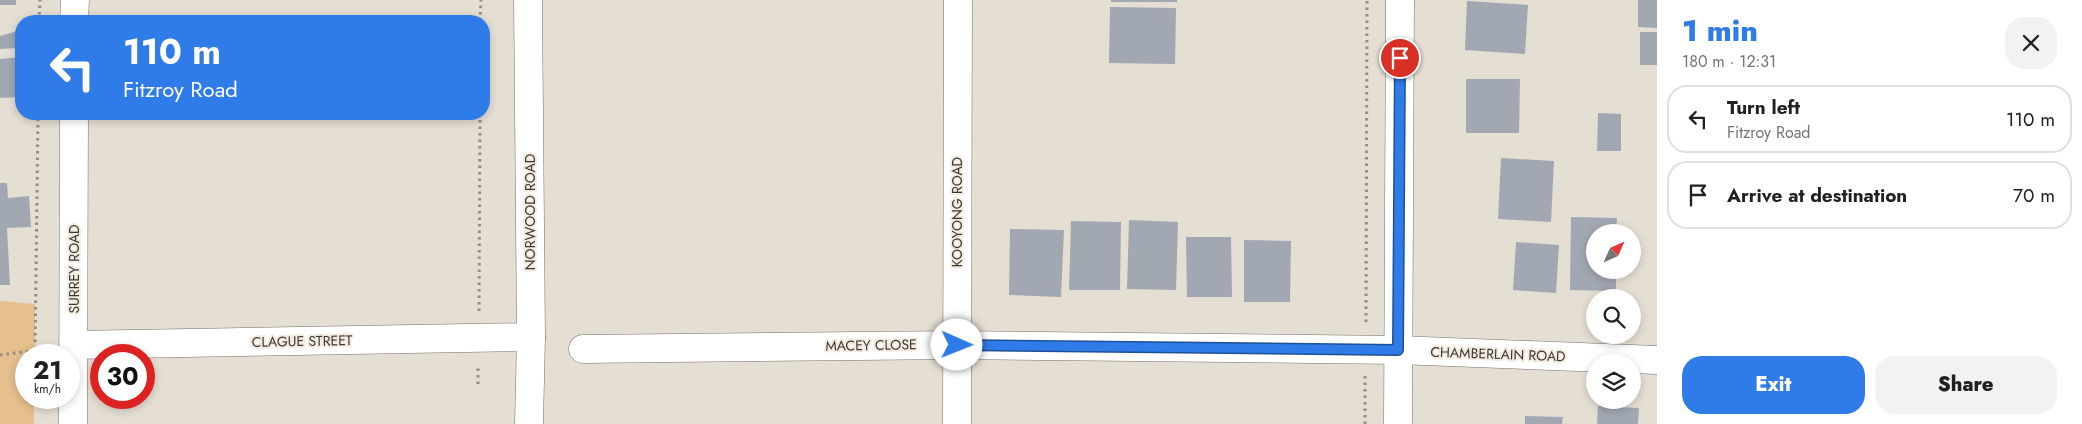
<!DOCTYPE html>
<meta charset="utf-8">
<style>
:root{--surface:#fff;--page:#f2f2f2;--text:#202124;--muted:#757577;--line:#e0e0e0;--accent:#2f7be7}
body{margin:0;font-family:Jost,sans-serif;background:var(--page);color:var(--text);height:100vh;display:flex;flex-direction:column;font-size:19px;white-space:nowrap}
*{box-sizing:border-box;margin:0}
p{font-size:16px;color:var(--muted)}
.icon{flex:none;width:28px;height:28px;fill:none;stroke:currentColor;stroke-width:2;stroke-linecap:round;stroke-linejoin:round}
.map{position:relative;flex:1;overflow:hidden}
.details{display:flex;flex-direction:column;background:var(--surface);width:425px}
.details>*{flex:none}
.guide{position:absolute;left:15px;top:15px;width:475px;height:105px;border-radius:20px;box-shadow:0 2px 8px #0003;background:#2f7be7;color:#fff;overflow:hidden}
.needle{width:32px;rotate:45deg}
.tools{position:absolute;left:1586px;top:224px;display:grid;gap:10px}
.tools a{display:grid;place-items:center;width:55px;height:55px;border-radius:50%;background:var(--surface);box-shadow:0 2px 8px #0003;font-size:25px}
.speed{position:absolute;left:15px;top:344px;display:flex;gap:10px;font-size:25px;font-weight:700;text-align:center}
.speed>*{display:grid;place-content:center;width:65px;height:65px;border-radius:50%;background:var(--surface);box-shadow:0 2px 8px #0003;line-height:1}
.speed small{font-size:12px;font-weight:400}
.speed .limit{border:8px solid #d22;background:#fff;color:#111}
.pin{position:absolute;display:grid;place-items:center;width:42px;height:42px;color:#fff;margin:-21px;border:2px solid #fff;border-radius:50%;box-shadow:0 1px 5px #0007}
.me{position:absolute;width:55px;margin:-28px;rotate:91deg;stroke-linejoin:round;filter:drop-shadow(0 0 4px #0008)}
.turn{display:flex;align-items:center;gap:18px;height:105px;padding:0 25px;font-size:22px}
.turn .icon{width:65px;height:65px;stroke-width:2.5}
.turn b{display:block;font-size:35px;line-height:42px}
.round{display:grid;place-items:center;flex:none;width:52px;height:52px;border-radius:20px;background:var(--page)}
.summary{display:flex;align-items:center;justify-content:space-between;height:85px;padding:0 25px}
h1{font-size:30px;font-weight:800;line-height:38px;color:var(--accent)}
.action{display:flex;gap:10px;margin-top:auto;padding:10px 25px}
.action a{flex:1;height:58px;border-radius:20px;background:var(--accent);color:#fff;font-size:20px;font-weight:800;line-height:58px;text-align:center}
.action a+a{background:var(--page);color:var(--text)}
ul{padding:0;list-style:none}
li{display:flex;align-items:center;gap:15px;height:68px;margin:0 10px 8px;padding:0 15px;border:2px solid var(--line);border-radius:20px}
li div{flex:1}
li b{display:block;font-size:19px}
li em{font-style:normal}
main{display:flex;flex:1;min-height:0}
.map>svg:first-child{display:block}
.green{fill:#e5bf8d}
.building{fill:#a1a8b2}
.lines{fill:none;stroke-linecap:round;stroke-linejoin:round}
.street-casing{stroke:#766f66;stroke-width:29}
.secondary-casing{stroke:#766f66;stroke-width:29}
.path{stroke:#928d85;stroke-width:3;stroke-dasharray:2.5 4;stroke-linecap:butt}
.street{stroke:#fff;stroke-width:28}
.secondary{stroke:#fff;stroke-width:28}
.route-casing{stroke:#1f5096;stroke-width:12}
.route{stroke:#2f7be7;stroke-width:9}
.labels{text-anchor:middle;stroke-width:4;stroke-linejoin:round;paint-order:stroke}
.street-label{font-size:14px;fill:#3b3834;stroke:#f3ebe0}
</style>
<main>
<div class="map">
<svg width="1657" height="424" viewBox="0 0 1657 424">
<rect width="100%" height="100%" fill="#e5ded3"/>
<path class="green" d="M0,301L35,304V355H26V398H34V424H0Z"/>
<g class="building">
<rect x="0" y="0" width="16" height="5"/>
<rect x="1111" y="0" width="66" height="2"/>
<path d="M1638,0H1657V28L1638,27Z"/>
<path d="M1467,1L1528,5L1525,54L1465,50Z"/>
<path d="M1110,7L1176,8L1175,64L1109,63Z"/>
<path d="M17,31L19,48L0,49V36Z"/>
<rect x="1640" y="32" width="17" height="33"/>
<path d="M20,57L21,97L0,98V59Z"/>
<path d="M1466,79H1520L1519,133H1466Z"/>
<path d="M1598,113L1621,114V151H1597Z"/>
<path d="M1501,158L1554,161L1551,222L1498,219Z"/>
<path d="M0,183H7L8,198L29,196L31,227L7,228L10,285H0Z"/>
<path d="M1571,217L1617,218L1616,232H1595V270H1616V291L1570,290Z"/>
<path d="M1129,220L1178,222L1176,290L1127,289Z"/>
<path d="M1071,221L1121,222L1120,290H1069Z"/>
<path d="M1010,229L1064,230L1061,297L1009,295Z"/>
<path d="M1186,237H1231L1232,297H1187Z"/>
<path d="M1244,240L1291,241L1290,302H1244Z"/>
<path d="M1516,242L1559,245L1556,293L1513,290Z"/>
<path d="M1598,406L1639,408L1638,424H1597Z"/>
<path d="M1525,416L1563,417L1562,424H1525Z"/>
</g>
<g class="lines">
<defs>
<g id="street">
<path d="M528,0L531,337L529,424"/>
<path d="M74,21L75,0"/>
<path d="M74,345L531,337"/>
<path d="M583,349L957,345L1398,350L1657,360"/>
<path d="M73,424L74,114"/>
<path d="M1398,424L1400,0"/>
</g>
<path id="secondary" d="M957,424L958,0"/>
</defs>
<use href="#street" class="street-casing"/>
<use href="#secondary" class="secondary-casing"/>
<g class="path">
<path d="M39,21L40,0"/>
<path d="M480,21L481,0"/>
<path d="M479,311L480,114"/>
<path d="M1366,322L1367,0"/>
<path d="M0,355L46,349"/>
<path d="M35,355L38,114"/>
<path d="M478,384V365"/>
<path d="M1365,424V376"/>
</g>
<use href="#street" class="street"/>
<use href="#secondary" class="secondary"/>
</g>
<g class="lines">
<defs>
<path id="route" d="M957,345L1398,350L1400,58"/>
</defs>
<use href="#route" class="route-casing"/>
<use href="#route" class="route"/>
</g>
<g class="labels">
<g class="street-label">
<text transform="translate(530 212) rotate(-90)" y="5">NORWOOD ROAD</text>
<text transform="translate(957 212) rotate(-90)" y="5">KOOYONG ROAD</text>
<text transform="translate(74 269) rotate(-90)" y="5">SURREY ROAD</text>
<text transform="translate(302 341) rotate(-1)" y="5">CLAGUE STREET</text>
<text transform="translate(871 345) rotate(-1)" y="5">MACEY CLOSE</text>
<text transform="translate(1498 354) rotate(2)" y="5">CHAMBERLAIN ROAD</text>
</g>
</g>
</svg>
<div class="tools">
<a><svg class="needle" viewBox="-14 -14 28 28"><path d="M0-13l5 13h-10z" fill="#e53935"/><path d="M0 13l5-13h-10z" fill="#757577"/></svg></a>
<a><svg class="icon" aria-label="search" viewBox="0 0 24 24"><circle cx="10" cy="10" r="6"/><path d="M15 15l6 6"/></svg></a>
<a><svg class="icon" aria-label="layers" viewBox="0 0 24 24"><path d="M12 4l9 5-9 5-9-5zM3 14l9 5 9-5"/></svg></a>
</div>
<div class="speed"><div>21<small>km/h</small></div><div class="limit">30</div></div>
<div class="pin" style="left:1400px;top:58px;background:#d93025"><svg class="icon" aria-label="arrive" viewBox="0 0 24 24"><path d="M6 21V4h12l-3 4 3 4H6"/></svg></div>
<svg class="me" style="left:957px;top:345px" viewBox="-20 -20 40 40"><circle r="19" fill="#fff"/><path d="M0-13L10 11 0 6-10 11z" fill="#2f7be7"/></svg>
<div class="guide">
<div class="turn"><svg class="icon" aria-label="left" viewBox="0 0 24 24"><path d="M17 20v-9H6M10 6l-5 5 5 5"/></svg><div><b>110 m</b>Fitzroy Road</div></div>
</div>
</div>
<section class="details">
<div class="summary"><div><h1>1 min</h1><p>180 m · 12:31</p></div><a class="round"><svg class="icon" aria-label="close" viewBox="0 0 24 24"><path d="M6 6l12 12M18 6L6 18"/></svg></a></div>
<ul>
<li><svg class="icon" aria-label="left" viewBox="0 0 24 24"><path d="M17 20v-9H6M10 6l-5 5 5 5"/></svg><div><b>Turn left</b><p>Fitzroy Road</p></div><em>110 m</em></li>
<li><svg class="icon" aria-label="arrive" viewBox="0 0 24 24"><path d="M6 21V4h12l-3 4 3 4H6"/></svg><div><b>Arrive at destination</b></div><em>70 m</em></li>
</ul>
<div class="action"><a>Exit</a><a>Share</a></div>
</section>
</main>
